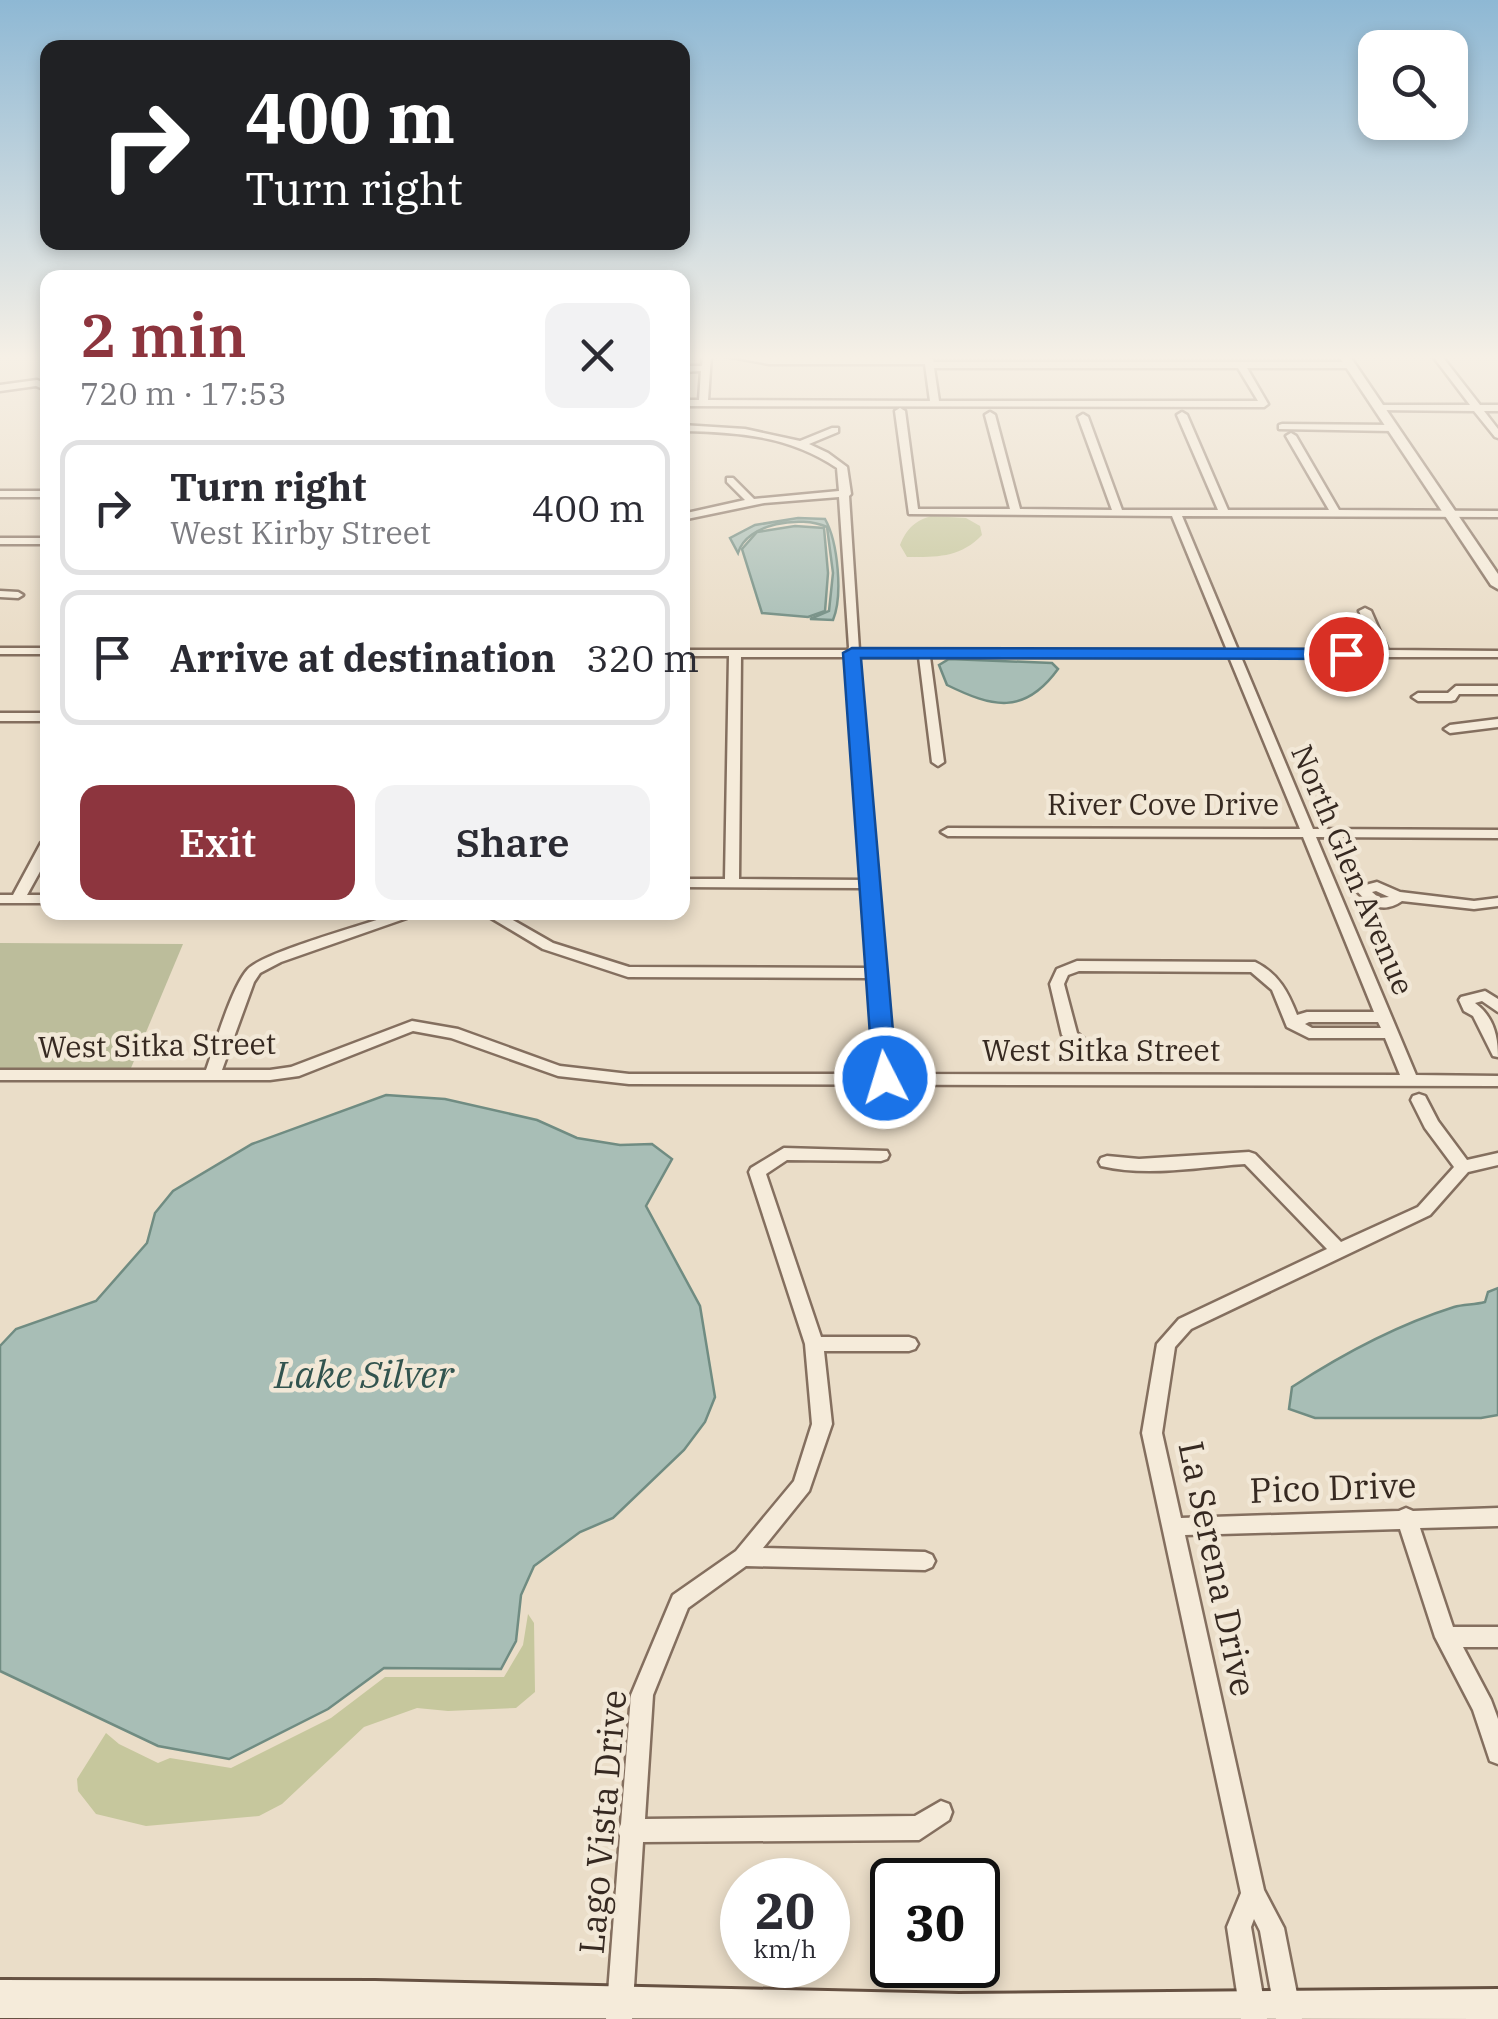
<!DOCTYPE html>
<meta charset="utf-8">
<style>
:root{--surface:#fff;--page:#f2f2f3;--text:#2b2b33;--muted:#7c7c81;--line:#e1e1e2;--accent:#8d353e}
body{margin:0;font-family:"IBM Plex Serif",serif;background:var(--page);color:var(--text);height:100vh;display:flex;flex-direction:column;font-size:38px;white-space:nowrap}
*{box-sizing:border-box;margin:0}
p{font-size:32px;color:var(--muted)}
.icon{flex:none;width:55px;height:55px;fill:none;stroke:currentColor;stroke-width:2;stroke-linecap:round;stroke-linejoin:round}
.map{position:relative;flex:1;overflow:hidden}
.details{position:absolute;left:40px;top:270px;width:650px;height:650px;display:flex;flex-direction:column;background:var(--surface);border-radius:20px;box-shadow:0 5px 15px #0003}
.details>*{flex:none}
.guide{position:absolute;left:40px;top:40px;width:650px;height:210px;border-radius:20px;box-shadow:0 5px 15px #0003;background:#202124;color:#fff;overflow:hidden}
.tools{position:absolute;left:1358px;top:30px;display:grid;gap:20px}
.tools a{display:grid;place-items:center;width:110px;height:110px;border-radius:20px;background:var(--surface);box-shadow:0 5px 15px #0003;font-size:50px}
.speed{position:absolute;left:720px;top:1858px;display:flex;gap:20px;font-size:50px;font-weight:700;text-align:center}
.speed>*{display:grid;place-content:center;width:130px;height:130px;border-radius:50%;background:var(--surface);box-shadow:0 5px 15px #0003;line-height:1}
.speed small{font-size:25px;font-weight:400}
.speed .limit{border:5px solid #111;border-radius:15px;background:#fff;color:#111}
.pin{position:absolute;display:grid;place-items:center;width:85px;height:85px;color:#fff;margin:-42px;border:5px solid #fff;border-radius:50%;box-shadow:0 2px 10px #0007}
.me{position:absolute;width:110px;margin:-55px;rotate:355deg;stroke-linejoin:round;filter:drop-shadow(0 0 8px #0008)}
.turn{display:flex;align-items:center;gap:35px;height:210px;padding:0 40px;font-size:45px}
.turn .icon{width:130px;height:130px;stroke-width:2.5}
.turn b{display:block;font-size:70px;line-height:85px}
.round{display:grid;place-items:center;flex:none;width:105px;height:105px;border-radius:20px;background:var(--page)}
.overview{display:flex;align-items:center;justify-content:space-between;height:170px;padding:0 40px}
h1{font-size:60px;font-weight:600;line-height:75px;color:var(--accent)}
.primary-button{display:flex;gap:20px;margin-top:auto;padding:20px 40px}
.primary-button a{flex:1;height:115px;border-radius:20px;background:var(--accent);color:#fff;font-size:40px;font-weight:600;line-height:115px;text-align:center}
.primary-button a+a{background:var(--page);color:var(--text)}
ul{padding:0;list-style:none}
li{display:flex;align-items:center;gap:30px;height:135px;margin:0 20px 15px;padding:0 20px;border:5px solid var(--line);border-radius:20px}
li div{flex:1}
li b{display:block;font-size:38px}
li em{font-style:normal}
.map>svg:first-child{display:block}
.green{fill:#c6c79d}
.cemetery{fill:#bcbd9b}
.water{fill:#a8beb6;stroke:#708c82;stroke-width:2.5}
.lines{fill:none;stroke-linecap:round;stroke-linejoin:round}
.minor-casing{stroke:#846f5f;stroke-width:5}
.tertiary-casing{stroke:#846f5f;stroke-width:5}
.secondary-casing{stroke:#665142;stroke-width:6}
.minor{fill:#f5ebda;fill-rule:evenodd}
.tertiary{fill:#f5ebda;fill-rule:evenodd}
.secondary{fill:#f5ebda;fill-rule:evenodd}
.route{fill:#1a73e8;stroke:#114b97;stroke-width:2.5}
.labels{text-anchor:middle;stroke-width:9;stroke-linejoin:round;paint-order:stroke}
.street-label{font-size:30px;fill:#362921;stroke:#f2e8d7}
.near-street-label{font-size:35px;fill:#362921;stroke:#f2e8d7}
.near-water-label{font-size:38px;font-style:italic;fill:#32544f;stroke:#f2e8d7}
</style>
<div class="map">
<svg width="1498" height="2019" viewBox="0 0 1498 2019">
<rect width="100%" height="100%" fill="#eaddc8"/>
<g class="green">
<path d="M931,516L966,518L980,526L982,535C960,558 937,557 907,557L900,545C907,528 915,521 931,516Z"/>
<path d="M528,1614L534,1623L535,1692L516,1708L448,1711L417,1708L364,1727L282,1804L259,1816L146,1826L96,1814L78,1791L77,1779L106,1733L119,1744L158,1763L170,1758L231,1768L331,1718L385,1677H504L523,1645Z"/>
</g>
<path class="cemetery" d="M0,943L183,944L131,1068L0,1069Z"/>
<g class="water">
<path d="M798,518L825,519C838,542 843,596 833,620L810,619L829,611L833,573L827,527C801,515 747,523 738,553L730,538L755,525Z"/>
<path d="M795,526L824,528L828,573L825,611L808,617L762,613L742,549L757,532Z"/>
<path d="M949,659L1052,663L1058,669C1024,716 992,707 947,685L939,665Z"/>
<path d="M386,1095L445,1099L537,1120L577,1138L620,1145L652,1144L672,1159L646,1206L700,1306L715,1397L705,1422L684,1450L613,1518L580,1532L534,1566L521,1595L516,1641L501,1669L384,1668L328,1709L229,1759L158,1746L0,1671V1346L16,1329L96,1301L147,1243L155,1213L173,1191L252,1144Z"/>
<path d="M1498,1288V1415L1481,1418H1315L1289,1409L1292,1387C1341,1355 1397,1325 1454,1307C1464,1304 1474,1305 1485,1302L1488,1292Z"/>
</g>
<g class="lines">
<defs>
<g id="minor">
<path d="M703,355H711L708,400L930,401L925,364H769L720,355L769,358H925L929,356L932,357L934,362H1350L1354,365L1350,368H1247L1268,404L1264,407L682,406V400H699L701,371L682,372V366H702ZM934,368H1238L1258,401H939Z"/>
<path d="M1432,355H1441L1480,405H1498V411H1484L1498,429V438L1495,437L1474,411L1376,410V406L1379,405H1470Z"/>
<path d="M37,380L48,384V391L36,386L0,391V385Z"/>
<path d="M900,408L905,411L918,509H1010L985,415L990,412L995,415L1020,509L1112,510L1078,417L1083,414L1088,417L1122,510H1218L1177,415L1182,412L1187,415L1228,510H1329L1286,436L1291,433L1296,436L1339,510L1498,511V517L1182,516L1238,650H1377L1359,611L1365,608L1371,611L1388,650L1498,651V657H1241L1313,829L1498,830V838L1316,837L1416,1075L1498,1076V1086L629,1084L558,1076L451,1038L413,1031L299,1076L270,1080H0V1070H206C215,1045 232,986 248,969C266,951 371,923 401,912H424L281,962L260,973L254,982L222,1070H270L291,1067L412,1021L458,1029L560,1066L629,1074H877L870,978L628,977L543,949L481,912H499L553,943L629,967L869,968L863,888L682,887V879H725L729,656H682V650H848L849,647L839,497L764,503L682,520V514L745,500L727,482V478H733L754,499L839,491L837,468C790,436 739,432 682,431V425L745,429L800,441L832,428H838V432L809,444L828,453L847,467L851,494L849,496L859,650H1227L1172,516L909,514L895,411ZM741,657H847L863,880L739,879ZM858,657H919L932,762L938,766L944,762L930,657H1229L1300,829L948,828L941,832L948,836L1303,837L1374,1012H1307L1297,1015C1288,992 1279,974 1255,962L1077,961L1057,969L1050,984L1062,1035L1085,1054L1090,1055L1098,1050L1077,1033L1064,984L1068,975L1079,971L1251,972L1272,990L1287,1027L1309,1038H1385L1400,1075L893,1074ZM1309,1022H1378L1381,1028H1312L1305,1024Z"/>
<path d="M1282,424L1392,425L1397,428L1392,431L1279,429V425Z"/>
<rect x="0" y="491" width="48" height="6"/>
<rect x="0" y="538" width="48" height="6"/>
<path d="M0,591L18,592L23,595L18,598L0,597Z"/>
<rect x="0" y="648" width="48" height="6"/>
<path d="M1456,686H1498V694H1459L1455,700L1451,701H1418L1412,697L1418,693H1448Z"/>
<rect x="0" y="713" width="48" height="8"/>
<path d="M1498,719V727L1450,733L1444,729L1450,725Z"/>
<path d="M48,839V857L27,895H48V903H0V895H13L41,843Z"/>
<path d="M1377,882L1400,892L1474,901L1498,898V906L1474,909L1402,901C1383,914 1370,906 1356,890L1358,887ZM1376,891L1389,897L1379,898L1372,892Z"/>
<path d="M1485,991L1498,999V1012L1482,1001L1475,1003C1493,1016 1498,1035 1498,1057L1493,1056L1473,1016L1464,1011L1459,1000L1461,997Z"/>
<path d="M1419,1094L1425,1096L1438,1121L1467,1160L1498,1153V1165L1468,1172L1430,1215L1191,1329L1175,1347L1162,1433L1181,1518L1399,1511L1406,1508L1413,1511L1498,1508V1526L1420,1528L1453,1627H1498V1647H1463L1491,1700L1498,1719V1764L1490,1761L1473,1710L1435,1637L1400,1529L1185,1535L1264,1890L1284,1928L1302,2019H1276L1260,1931L1254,1919L1251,1927L1267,2019H1241L1227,1927L1241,1893L1142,1433L1157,1344L1179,1319L1327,1249L1245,1164C1199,1167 1147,1177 1101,1166L1099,1162L1101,1158L1107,1156L1139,1159L1249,1152L1255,1154L1341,1242L1418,1207L1454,1167L1425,1128L1411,1100L1413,1096Z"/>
<path d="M784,1148L887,1151L889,1155L887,1159L881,1161L787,1160L766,1174L821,1337H909L915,1339L918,1344L915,1349L909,1351H824L832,1424L809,1491L763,1548L925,1552L932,1555L935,1561L932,1567L925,1570L746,1566L688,1608L653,1695L645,1819L915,1816L941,1801L949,1804L952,1812L949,1820L919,1840L643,1842L632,2019H606L620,1836L618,1831L621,1824L631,1695L673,1595L736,1551L794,1481L812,1424L805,1344L749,1172L751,1168Z"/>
</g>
<path id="tertiary" d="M1338,355H1349L1498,574V589L1491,585Z"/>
<path id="secondary" d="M0,1980L375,1981L959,1994L1498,1989V2019L0,2018Z"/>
</defs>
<use href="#minor" class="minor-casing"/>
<use href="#tertiary" class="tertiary-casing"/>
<use href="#secondary" class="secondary-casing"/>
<use href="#minor" class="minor"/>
<use href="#tertiary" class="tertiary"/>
<use href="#secondary" class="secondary"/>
</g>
<linearGradient id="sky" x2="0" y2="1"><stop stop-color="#8eb8d4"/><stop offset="0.56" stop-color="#f6f0e6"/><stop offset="1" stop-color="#f6f0e6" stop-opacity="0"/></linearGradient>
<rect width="1498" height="638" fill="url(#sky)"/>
<path class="route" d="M852,648L1346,649L1355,654L1346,659L861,658L897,1078L885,1086L873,1078L843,653Z"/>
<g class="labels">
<g class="street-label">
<text x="1163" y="815">River Cove Drive</text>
<text transform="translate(1352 870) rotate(67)" y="10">North Glen Avenue</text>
<text transform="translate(157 1046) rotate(-1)" y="10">West Sitka Street</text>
<text x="1101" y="1061">West Sitka Street</text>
</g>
<g class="near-street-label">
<text transform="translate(1333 1488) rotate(-2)" y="12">Pico Drive</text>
<text transform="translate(1217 1569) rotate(78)" y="12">La Serena Drive</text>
<text transform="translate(603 1822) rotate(-85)" y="12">Lago Vista Drive</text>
</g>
<g class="near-water-label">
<text x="364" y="1388">Lake Silver</text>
</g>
</g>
</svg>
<div class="tools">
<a><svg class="icon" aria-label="search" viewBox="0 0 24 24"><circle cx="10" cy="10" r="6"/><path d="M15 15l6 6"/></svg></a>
</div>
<div class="speed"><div>20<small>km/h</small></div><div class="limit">30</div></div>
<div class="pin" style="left:1346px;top:654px;background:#d93025"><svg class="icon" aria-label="arrive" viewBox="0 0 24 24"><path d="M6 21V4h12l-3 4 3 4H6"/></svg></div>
<svg class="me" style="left:885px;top:1078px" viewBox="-20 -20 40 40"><circle r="17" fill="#1a73e8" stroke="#fff" stroke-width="3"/><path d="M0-11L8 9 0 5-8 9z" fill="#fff"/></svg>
<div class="guide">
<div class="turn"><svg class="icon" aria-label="right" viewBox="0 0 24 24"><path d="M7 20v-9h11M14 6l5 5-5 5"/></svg><div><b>400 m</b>Turn right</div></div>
</div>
<section class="details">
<div class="overview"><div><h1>2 min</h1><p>720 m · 17:53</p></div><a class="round"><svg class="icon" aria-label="close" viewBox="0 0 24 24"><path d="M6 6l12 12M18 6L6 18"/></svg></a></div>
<ul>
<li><svg class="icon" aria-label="right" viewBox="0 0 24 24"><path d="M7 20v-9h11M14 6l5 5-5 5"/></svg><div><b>Turn right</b><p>West Kirby Street</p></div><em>400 m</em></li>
<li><svg class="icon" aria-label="arrive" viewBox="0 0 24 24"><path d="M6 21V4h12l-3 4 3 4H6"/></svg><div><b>Arrive at destination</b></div><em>320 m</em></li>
</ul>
<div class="primary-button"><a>Exit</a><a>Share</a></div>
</section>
</div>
